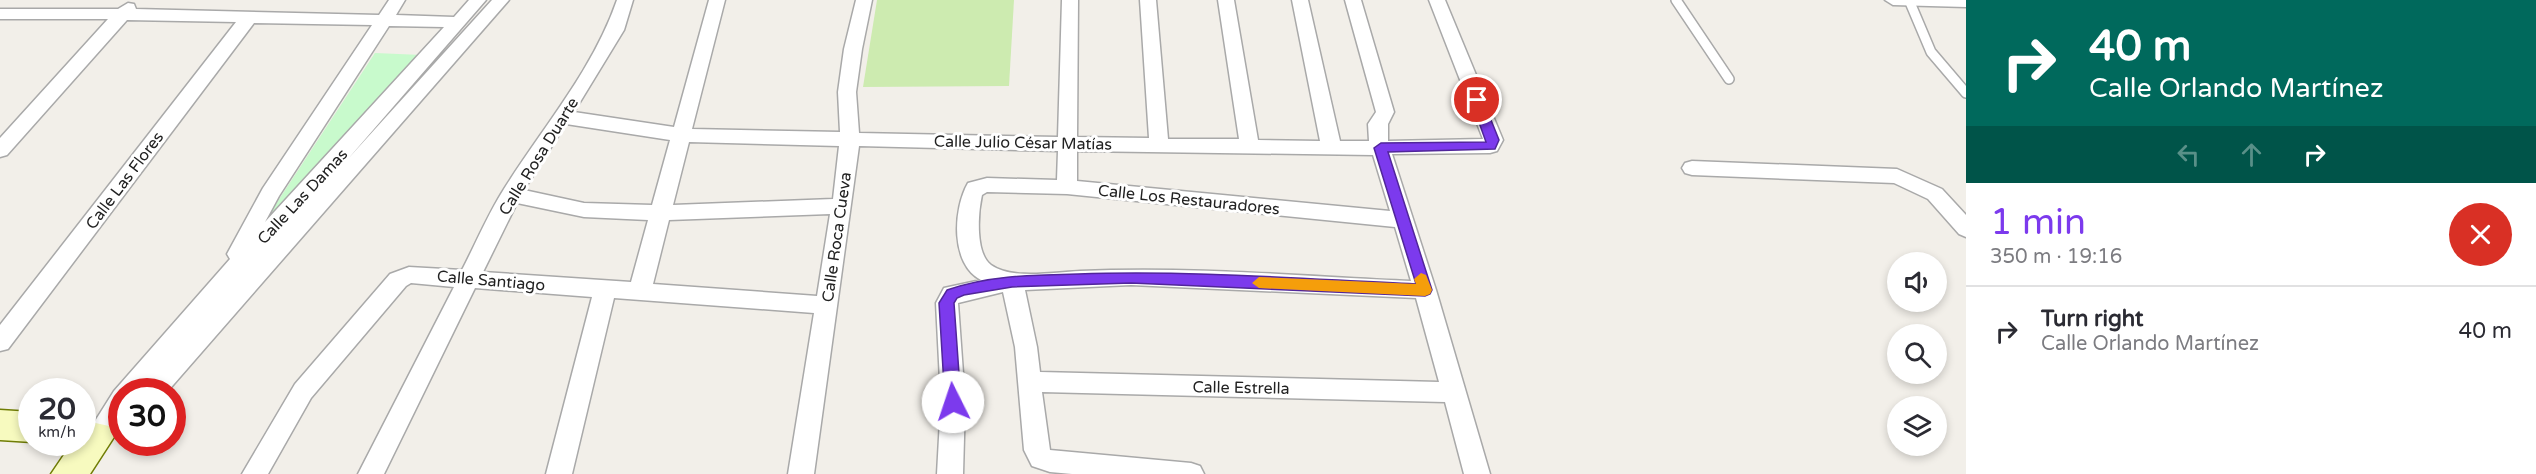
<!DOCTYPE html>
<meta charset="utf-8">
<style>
:root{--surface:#fff;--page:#f2f2f3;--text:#2b2b33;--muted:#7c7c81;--line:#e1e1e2;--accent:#7c3aed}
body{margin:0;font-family:"Varela Round",sans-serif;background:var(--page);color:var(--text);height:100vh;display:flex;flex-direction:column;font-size:22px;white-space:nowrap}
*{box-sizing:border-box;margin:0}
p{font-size:20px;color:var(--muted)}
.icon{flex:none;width:33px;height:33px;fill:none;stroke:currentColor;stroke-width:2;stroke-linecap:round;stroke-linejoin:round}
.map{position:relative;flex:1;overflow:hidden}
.side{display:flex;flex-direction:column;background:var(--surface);width:570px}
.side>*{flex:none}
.guide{background:#00695c;color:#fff;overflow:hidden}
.tools{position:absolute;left:1887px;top:252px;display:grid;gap:12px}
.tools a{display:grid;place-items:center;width:60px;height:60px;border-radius:50%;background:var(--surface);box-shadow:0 3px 9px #0003;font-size:30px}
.speed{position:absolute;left:18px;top:378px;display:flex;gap:12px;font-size:30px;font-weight:700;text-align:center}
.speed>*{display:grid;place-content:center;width:78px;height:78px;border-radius:50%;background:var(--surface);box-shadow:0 3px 9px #0003;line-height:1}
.speed small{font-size:15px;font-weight:400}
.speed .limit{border:9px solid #d22;background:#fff;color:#111}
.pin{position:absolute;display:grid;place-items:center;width:51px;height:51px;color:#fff;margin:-26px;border:3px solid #fff;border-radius:50%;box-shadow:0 2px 6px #0007}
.me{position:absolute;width:66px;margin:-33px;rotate:356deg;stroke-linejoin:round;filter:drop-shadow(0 0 4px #0008)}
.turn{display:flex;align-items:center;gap:21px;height:126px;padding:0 24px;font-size:27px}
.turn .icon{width:78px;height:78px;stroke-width:2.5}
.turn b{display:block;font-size:42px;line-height:51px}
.lanes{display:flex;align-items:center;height:57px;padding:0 24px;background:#0003;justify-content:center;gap:30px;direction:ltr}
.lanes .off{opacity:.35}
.round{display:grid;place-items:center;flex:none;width:63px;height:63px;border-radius:32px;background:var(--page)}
.overview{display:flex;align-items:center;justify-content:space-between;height:102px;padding:0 24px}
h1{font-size:36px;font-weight:600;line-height:45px;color:var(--accent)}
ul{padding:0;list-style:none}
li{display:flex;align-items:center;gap:18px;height:90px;padding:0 24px;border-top:2px solid var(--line)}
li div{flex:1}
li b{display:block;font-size:22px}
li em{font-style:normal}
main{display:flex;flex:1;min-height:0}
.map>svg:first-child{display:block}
.grass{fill:#cdebb0}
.park{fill:#c8facc}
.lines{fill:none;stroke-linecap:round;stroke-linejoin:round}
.lane-casing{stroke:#a9a9a9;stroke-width:12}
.street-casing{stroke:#a9a9a9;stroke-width:3}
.secondary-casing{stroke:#707d05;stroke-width:3}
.lane{stroke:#fff;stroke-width:9}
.street{fill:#fff;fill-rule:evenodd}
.secondary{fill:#f7fabf;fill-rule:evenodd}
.route{fill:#7c3aed;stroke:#51269a;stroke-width:1.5}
.slow{fill:#f59e0b}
.labels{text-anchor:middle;stroke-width:6;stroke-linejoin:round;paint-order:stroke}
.street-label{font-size:16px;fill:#222;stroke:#fff}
</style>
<main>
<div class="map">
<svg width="1966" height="474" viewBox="0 0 1966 474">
<rect width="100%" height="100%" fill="#f2efe9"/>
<path class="grass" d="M877,0H1014L1009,86L863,87Z"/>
<path class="park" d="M375,53L422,55L269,217L268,216Z"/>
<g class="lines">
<defs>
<g id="lane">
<path d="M1676,0L1729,79"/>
<path d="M1909,0L1931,52L1966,93"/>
</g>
<g id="street">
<path d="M389,0H405L396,15L454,17L469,0H486L347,160L492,0H509L167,392H122V419L106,444L97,448L88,444L85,437L114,391L230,259L227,254L263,188L372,25L254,23L8,349L0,351V325L236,22L127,20L7,155L0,157V138L108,19H0V9H118L128,3L134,4L136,9L379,15ZM389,26L444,27L265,222L279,196Z"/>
<path d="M617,0H633L624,30L574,112L674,127L709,0H725L692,129L840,132L838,92L844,49L856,0H872L862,49L856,92L859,133L1058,137L1062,0H1078L1077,137L1149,138L1140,0H1156L1168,139H1239L1218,0H1234L1258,140L1320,141L1292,0H1308L1340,141H1369L1368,124L1376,112L1345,0H1361L1394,112L1388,124V141L1483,139L1429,0H1445L1503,140L1497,151L1490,153L1392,154L1436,290L1490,474H1464L1445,402L1042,392L1050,450L1191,463L1200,466L1204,474H1072L1050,472L1032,466L1024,450L1015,347L1003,292L958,303L965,401L963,474H937L941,401L936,303L944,288L981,280C950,264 953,209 968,183L987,178L1057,180L1058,151L859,146L814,474H788L814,313L614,298L572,474H546L592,297L475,288L384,474H358L454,287L411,283L406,286L311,398L268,474H242L295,384L390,274L409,267L462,270C476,243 488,214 504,189C543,127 593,70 617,0ZM566,124L670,140L652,205L584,203L524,190ZM689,142L839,146L833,199L673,205ZM1077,151L1373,155L1390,211L1077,181ZM987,192L1067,194L1395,227L1411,281C1301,276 1190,266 1080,271C1055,272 1012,280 991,265C975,253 978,213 982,195ZM517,203L584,217L648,220L631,282L483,272ZM830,214L817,296L653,284L669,220ZM1131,285L1416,298L1439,382L1040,372L1037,347L1025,290Z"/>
<path d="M1885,0H1966V7L1893,5Z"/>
<path d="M1692,161L1897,169L1942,189L1966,215V237L1959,234L1928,199L1894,183L1692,175L1685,173L1682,168L1685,163Z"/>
</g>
<g id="secondary">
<path d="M0,410L32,412V442L0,440Z"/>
<path d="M82,420L109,426L114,437L90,474H51L70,446L68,442H82Z"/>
</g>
</defs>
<use href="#lane" class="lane-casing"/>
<use href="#street" class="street-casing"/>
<use href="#secondary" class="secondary-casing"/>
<use href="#lane" class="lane"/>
<use href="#street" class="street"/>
<use href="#secondary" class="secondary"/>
</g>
<path class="route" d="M1477,96L1483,100L1499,140L1495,149L1388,152L1432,290L1430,294L1425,296L1131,283L1012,287L964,295L957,298L954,303L961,402L959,406L953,408L948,406L945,402L939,303L947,290C989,275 1034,275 1078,274C1190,270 1304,279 1416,284L1374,148L1381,143L1486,142L1471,100Z"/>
<path class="slow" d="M1421,273L1426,275L1432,290L1430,294L1425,296L1259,288L1252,283L1259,277L1416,284L1414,279Z"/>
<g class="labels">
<g class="street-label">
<text transform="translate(1023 142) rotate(1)" y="6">Calle Julio César Matías</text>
<text transform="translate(538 156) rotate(-58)" y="6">Calle Rosa Duarte</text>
<text transform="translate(124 180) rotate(-53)" y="6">Calle Las Flores</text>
<text transform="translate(302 196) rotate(-47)" y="6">Calle Las Damas</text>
<text transform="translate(1189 199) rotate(6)" y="6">Calle Los Restauradores</text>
<text transform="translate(836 237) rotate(-82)" y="6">Calle Roca Cueva</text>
<text transform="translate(491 280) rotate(5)" y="6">Calle Santiago</text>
<text transform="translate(1241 387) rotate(1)" y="6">Calle Estrella</text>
</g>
</g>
</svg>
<div class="tools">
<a><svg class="icon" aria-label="sound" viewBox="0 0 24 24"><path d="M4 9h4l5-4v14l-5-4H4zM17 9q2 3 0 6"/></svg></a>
<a><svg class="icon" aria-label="search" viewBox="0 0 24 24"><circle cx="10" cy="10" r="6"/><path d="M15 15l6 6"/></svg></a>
<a><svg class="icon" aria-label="layers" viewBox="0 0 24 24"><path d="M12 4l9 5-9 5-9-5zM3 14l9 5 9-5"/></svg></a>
</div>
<div class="speed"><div>20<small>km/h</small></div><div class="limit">30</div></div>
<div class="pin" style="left:1477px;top:100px;background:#d93025"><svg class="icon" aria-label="arrive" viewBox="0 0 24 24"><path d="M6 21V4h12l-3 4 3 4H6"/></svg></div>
<svg class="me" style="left:953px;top:402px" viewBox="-20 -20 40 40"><circle r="19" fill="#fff"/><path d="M0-13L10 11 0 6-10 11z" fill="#7c3aed"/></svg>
</div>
<section class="side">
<div class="guide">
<div class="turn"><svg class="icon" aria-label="right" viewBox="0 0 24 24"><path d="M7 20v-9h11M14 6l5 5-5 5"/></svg><div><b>40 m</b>Calle Orlando Martínez</div></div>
<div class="lanes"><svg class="icon off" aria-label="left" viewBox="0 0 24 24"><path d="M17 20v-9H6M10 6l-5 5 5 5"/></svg><svg class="icon off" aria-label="ahead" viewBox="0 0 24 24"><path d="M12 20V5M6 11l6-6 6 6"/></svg><svg class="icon" aria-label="right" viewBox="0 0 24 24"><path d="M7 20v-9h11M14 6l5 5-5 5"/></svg></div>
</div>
<div class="overview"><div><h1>1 min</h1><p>350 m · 19:16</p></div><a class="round" style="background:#d93025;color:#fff"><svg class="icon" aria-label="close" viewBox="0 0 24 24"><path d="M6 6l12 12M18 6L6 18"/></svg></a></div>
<ul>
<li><svg class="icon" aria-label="right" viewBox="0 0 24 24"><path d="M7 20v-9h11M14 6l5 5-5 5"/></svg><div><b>Turn right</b><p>Calle Orlando Martínez</p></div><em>40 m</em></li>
</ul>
</section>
</main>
